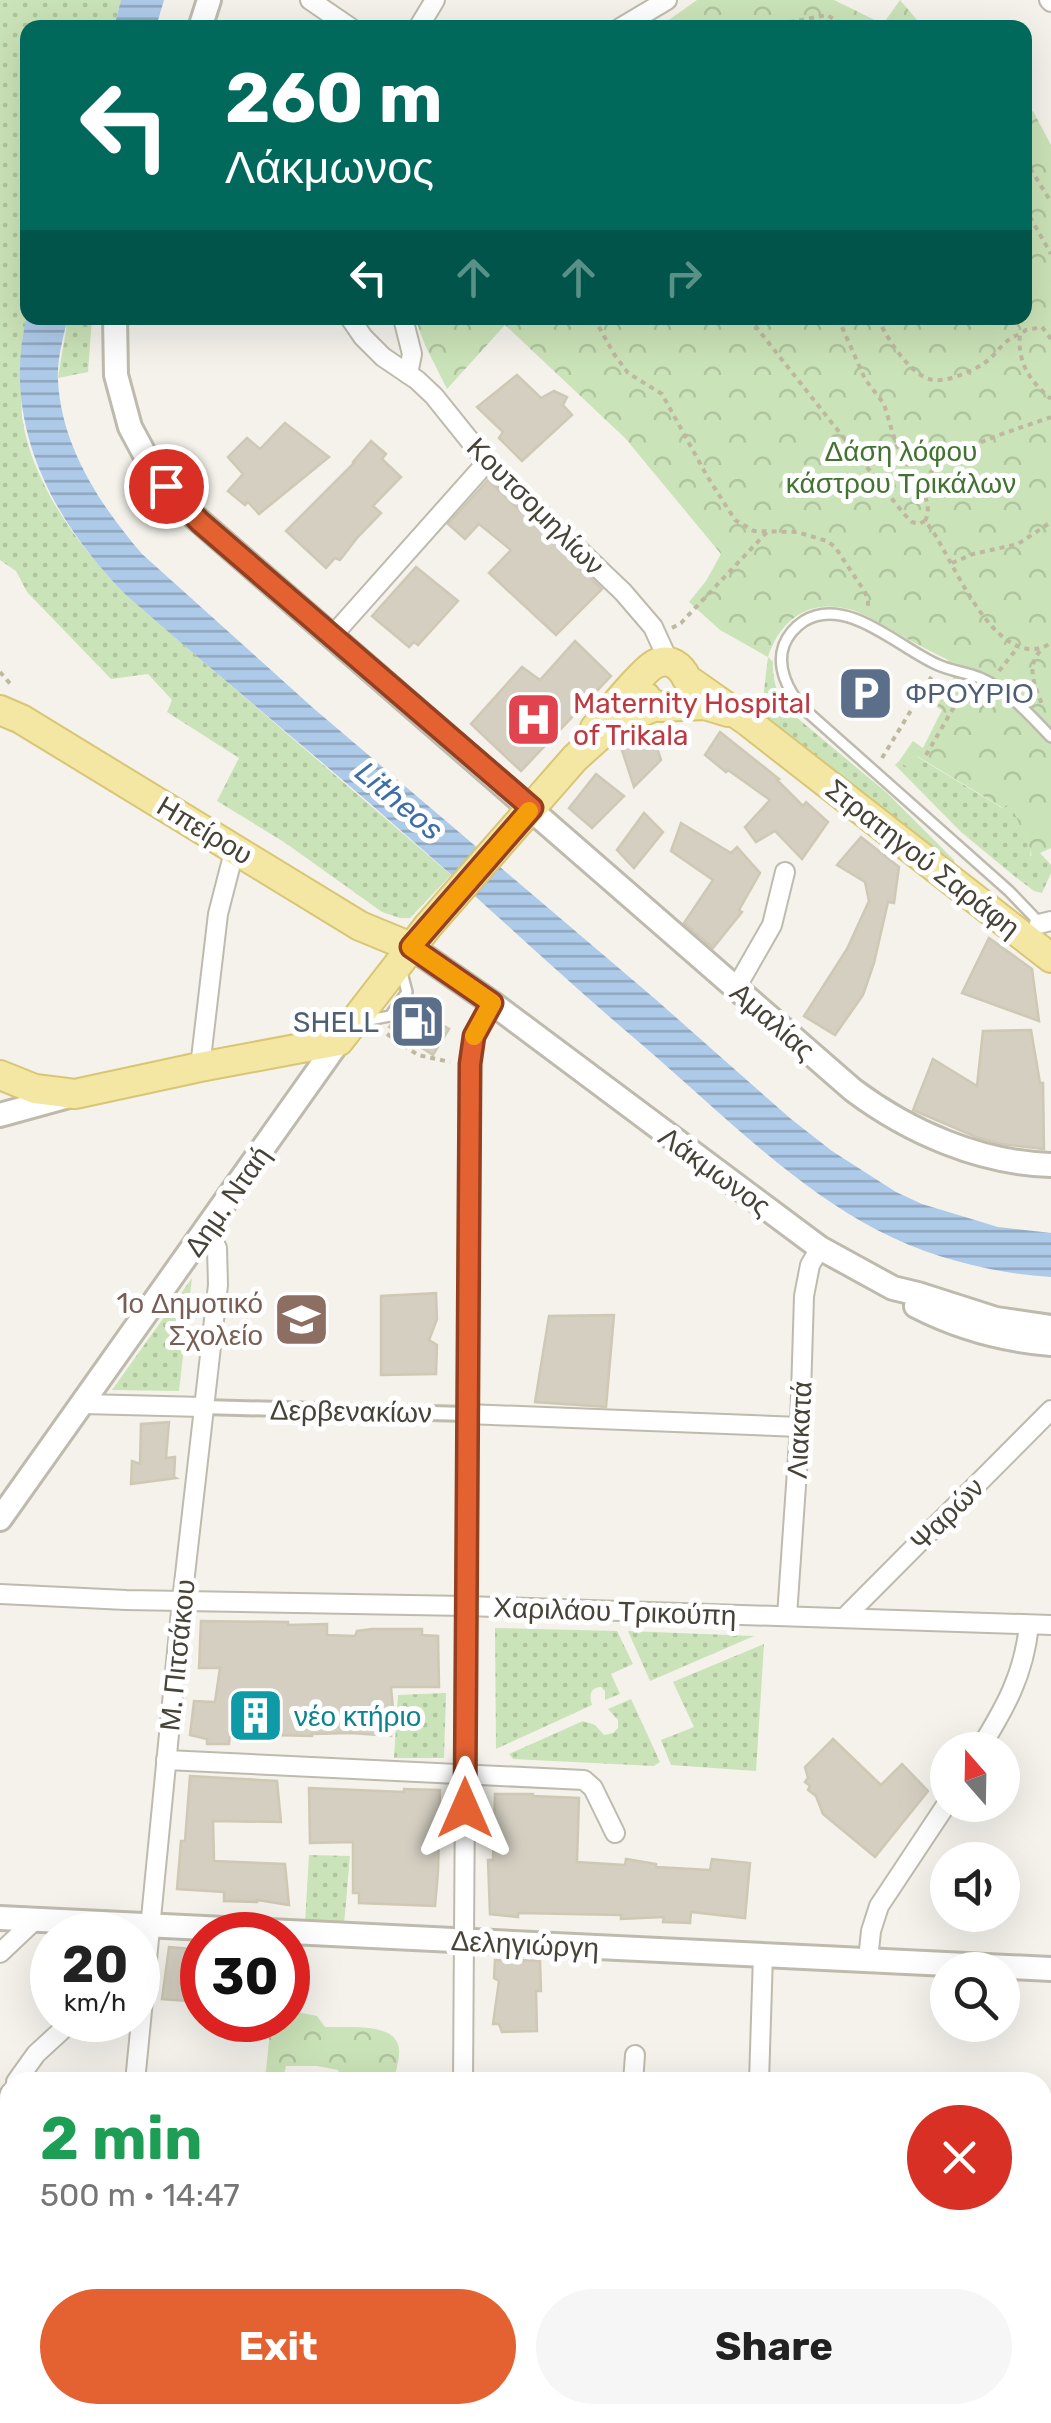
<!DOCTYPE html>
<meta charset="utf-8">
<style>
:root{--surface:#fff;--page:#f6f6f6;--text:#222;--muted:#767676;--accent:#e46232}
body{margin:0;font-family:Rubik,sans-serif;background:var(--page);color:var(--text);height:100vh;display:flex;flex-direction:column;font-size:38px;white-space:nowrap}
*{box-sizing:border-box;margin:0}
p{font-size:32px;color:var(--muted)}
.icon{flex:none;width:55px;height:55px;fill:none;stroke:currentColor;stroke-width:2;stroke-linecap:round;stroke-linejoin:round}
.map{position:relative;flex:1;overflow:hidden}
.details{position:absolute;left:0px;top:2072px;width:1052px;height:352px;display:flex;flex-direction:column;background:var(--surface);border-radius:30px 30px 0 0;box-shadow:0 10px 40px #0002}
.details>*{flex:none}
.banner{position:absolute;left:20px;top:20px;width:1012px;height:305px;border-radius:20px;box-shadow:0 10px 40px #0002;background:#00695c;color:#fff;overflow:hidden}
.needle{width:65px;rotate:340deg}
.controls{position:absolute;left:930px;top:1732px;display:grid;gap:20px}
.controls a{display:grid;place-items:center;width:90px;height:90px;border-radius:50%;background:var(--surface);box-shadow:0 10px 40px #0002;font-size:50px}
.speed{position:absolute;left:30px;top:1912px;display:flex;gap:20px;font-size:50px;font-weight:700;text-align:center}
.speed>*{display:grid;place-content:center;width:130px;height:130px;border-radius:50%;background:var(--surface);box-shadow:0 10px 40px #0002;line-height:1}
.speed small{font-size:25px;font-weight:400}
.speed .limit{border:15px solid #d22;background:#fff;color:#111}
.pin{position:absolute;display:grid;place-items:center;width:85px;height:85px;color:#fff;margin:-42px;border:5px solid #fff;border-radius:50%;box-shadow:0 2px 10px #0007}
.me{position:absolute;width:110px;margin:-55px;rotate:0deg;stroke-linejoin:round;filter:drop-shadow(0 0 8px #0008)}
.turn{display:flex;align-items:center;gap:35px;height:210px;padding:0 40px;font-size:45px}
.turn .icon{width:130px;height:130px;stroke-width:2.5}
.turn b{display:block;font-size:70px;line-height:85px}
.lanes{display:flex;align-items:center;height:95px;padding:0 40px;background:#0003;justify-content:center;gap:50px;direction:ltr}
.lanes .off{opacity:.35}
.round{display:grid;place-items:center;flex:none;width:105px;height:105px;border-radius:52px;background:var(--page)}
.headline{display:flex;align-items:center;justify-content:space-between;height:170px;padding:0 40px}
h1{font-size:60px;font-weight:700;line-height:75px;color:#1e9e55}
.primary-button{display:flex;gap:20px;margin-top:auto;padding:20px 40px}
.primary-button a{flex:1;height:115px;border-radius:60px;background:var(--accent);color:#fff;font-size:40px;font-weight:700;line-height:115px;text-align:center}
.primary-button a+a{background:var(--page);color:var(--text)}
.map>svg:first-child{display:block}
.grass{fill:url(#grass-dots)}
.forest{fill:url(#forest-crowns)}
.water{fill:url(#water-rules)}
.building{fill:#d4cfc1;stroke:#cec8b5;stroke-width:2.5}
.lines{fill:none;stroke-linecap:round;stroke-linejoin:round}
.service-casing{stroke:#bebbae;stroke-width:14}
.pedestrian-casing{stroke:#bebbae;stroke-width:18}
.minor-casing{stroke:#bebbae;stroke-width:22}
.tertiary-casing{stroke:#bebbae;stroke-width:28}
.primary-casing{stroke:#d8c674;stroke-width:32}
.path{stroke:#bfb8a1;stroke-width:4;stroke-dasharray:5 5;stroke-linecap:butt}
.service{stroke:#fff;stroke-width:9}
.pedestrian{stroke:#fff;stroke-width:12}
.minor{stroke:#fff;stroke-width:18}
.tertiary{stroke:#fff;stroke-width:22}
.primary{stroke:#f4e7a3;stroke-width:28}
.route-casing{stroke:#944020;stroke-width:25}
.route{stroke:#e46232;stroke-width:18}
.slow{stroke:#f59e0b;stroke-width:18}
.labels{text-anchor:middle;stroke-width:10;stroke-linejoin:round;paint-order:stroke}
.park-label{font-size:28px;fill:#437332;stroke:#fff}
.street-label{font-size:28px;fill:#474339;stroke:#fff}
.service-label{font-size:28px;fill:#4e5e75;stroke:#fff;text-anchor:start}
.health-label{font-size:28px;fill:#be3a42;stroke:#fff;text-anchor:start}
.education-label{font-size:28px;fill:#785e54;stroke:#fff;text-anchor:end}
.culture-label{font-size:28px;fill:#0d838f;stroke:#fff;text-anchor:start}
.water-label{font-size:30px;font-style:italic;fill:#3d6ea8;stroke:#fff}
</style>
<div class="map">
<svg width="1051" height="2423" viewBox="0 0 1051 2423">
<defs>
<pattern id="grass-dots" width="8" height="8" patternUnits="userSpaceOnUse" patternTransform="scale(2.5)"><rect width="8" height="8" fill="#cbe3b8"/><path d="M2 2h.1M6 6h.1" fill="none" stroke="#b0c49f" stroke-width="1.8" stroke-linecap="round"/></pattern>
<pattern id="forest-crowns" width="20" height="18" patternUnits="userSpaceOnUse" patternTransform="scale(2.5)"><rect width="20" height="18" fill="#cbe3b8"/><path d="M2 6a3 3 0 1 1 6 0M12 15a3 3 0 1 1 6 0" fill="none" stroke="#b0c49f"/></pattern>
<pattern id="water-rules" width="6" height="5" patternUnits="userSpaceOnUse" patternTransform="scale(2.5)"><rect width="6" height="5" fill="#aecae9"/><path d="M0 2.5h6" fill="none" stroke="#8fa6be"/></pattern>
</defs>
<rect width="100%" height="100%" fill="#f4f2eb"/>
<g class="grass">
<path d="M0,0H121L114,27L28,28V316C21,338 21,355 21,378C22,390 21,404 22,417C32,485 80,548 127,596L451,875L410,918H400L382,912L284,842L217,801L239,758L167,712L172,700L148,674L111,679L27,592L16,571L0,560Z"/>
<path d="M68,318H92L88,372L58,378Z"/>
<path d="M768,657L773,662C772,680 778,697 789,711L887,793L954,860L955,866L761,716Z"/>
<path d="M916,756L1002,808L1010,802L1031,850L1030,856L1040,853L1051,865V873L1042,893L1034,891L1013,875L961,832L895,765L899,761L908,767Z"/>
<path d="M192,1278L179,1391L112,1390Z"/>
<path d="M495,1628L617,1631L633,1664L611,1674L620,1694L605,1700V1691L601,1687C590,1687 589,1696 592,1705L496,1749Z"/>
<path d="M628,1631L754,1636L650,1681Z"/>
<path d="M764,1644L756,1771L671,1765L661,1740L694,1727L673,1682Z"/>
<path d="M446,1693L444,1758H394L398,1695Z"/>
<path d="M631,1699L660,1762L654,1766L513,1759L509,1754L583,1721L595,1725L604,1735L613,1733L618,1728V1720L608,1709Z"/>
<path d="M309,1855L350,1856L344,1925L305,1923Z"/>
</g>
<g class="forest">
<path d="M697,0H834L883,24L900,0L923,27H659Z"/>
<path d="M1033,111L1051,145V848L1040,853L1038,861L1032,863L1031,850L1010,803L1003,808L917,756L908,768L899,761L913,741L923,748L942,710L937,707L942,696L948,698L955,670L948,660C926,649 905,638 884,626C872,620 860,611 848,609C808,599 780,620 768,657L720,630L689,602L706,581L721,554L625,438L505,325L447,389L425,345L415,318H1025V115Z"/>
<path d="M297,2012L317,2016L325,2027C347,2028 396,2021 399,2049C400,2060 395,2072 394,2082H344L338,2070L317,2066H286L282,2082H261L259,2078L266,2071L269,2041L268,2020H288V2013Z"/>
</g>
<g class="water">
<path d="M121,0H164L156,27H114Z"/>
<path d="M27,316L68,318C63,337 57,359 58,380C61,446 100,505 142,554L312,707L654,998L791,1119L832,1151L896,1192L922,1204L998,1227L1051,1233V1277C991,1273 931,1258 877,1230C791,1185 714,1106 640,1043C563,978 490,908 414,842C320,759 222,679 127,596C53,522 0,423 27,316Z"/>
</g>
<g class="building">
<path d="M517,375L541,398L554,391L567,397L563,405L572,415L522,461L499,438L503,432L477,407Z"/>
<path d="M285,423L329,457L259,514L248,502L245,505L228,491L243,474L228,457L247,438L260,449Z"/>
<path d="M371,441L386,454L382,459L401,477L373,506L381,513L357,538L340,560L335,558L326,568L286,531L354,463L353,462Z"/>
<path d="M488,480L602,589L556,635L489,573L511,550L479,524L465,539L448,524Z"/>
<path d="M416,567L458,601L418,645L414,642L409,647L372,616Z"/>
<path d="M575,641L611,676L521,771L471,724L522,667L540,680Z"/>
<path d="M720,732L779,779L777,780L803,806L806,802L828,822L802,859L775,831L756,842L745,827L770,800L728,770L726,772L705,755Z"/>
<path d="M652,733L661,760L634,787L620,744Z"/>
<path d="M596,774L624,796L592,828L569,808Z"/>
<path d="M644,813L663,832L634,868L617,850Z"/>
<path d="M681,823L731,853L737,847L760,873L739,910L742,912L713,948L684,923L713,880L671,851Z"/>
<path d="M861,837L899,867L894,903L888,902L874,963L863,995L835,1035L804,1016L847,949L869,901L865,882L837,865Z"/>
<path d="M989,938L1032,969L1039,1021L962,993Z"/>
<path d="M408,1004L449,1029L433,1055L389,1027Z"/>
<path d="M1031,1030L1040,1083H1043L1044,1149L1001,1144L976,1137L913,1110L933,1059L977,1086L983,1031Z"/>
<path d="M436,1293L437,1319L429,1340L437,1345L436,1374L381,1375V1296Z"/>
<path d="M614,1315L606,1407L535,1402L549,1316Z"/>
<path d="M169,1422L166,1458L175,1457L174,1477L176,1478L131,1484L132,1461L140,1464L141,1424Z"/>
<path d="M201,1621L288,1622V1625L327,1624V1635L355,1636L357,1631L372,1629H422V1635L438,1636L439,1687H391L394,1720H390L391,1736L351,1733L312,1734V1736L271,1735V1737L230,1734L229,1744H207V1739L190,1735L194,1701L215,1702L220,1668H199Z"/>
<path d="M833,1739L881,1785L902,1764L928,1791L875,1857L823,1814L816,1796L808,1790L810,1786L805,1782L808,1778L805,1767Z"/>
<path d="M190,1776L277,1781L281,1822L213,1821L214,1861L285,1864L289,1905L257,1900V1902L224,1901V1892L177,1889L181,1841H185Z"/>
<path d="M309,1788L404,1792V1789L440,1790L438,1872L435,1906L359,1903V1893H353V1842L310,1843Z"/>
<path d="M495,1794H533V1796L579,1798L577,1862L625,1865L626,1859L656,1864V1867L710,1870L712,1859L750,1863L745,1918L691,1912L690,1923L663,1922L664,1917L621,1919V1915L518,1913V1917L490,1914L488,1860H493Z"/>
<path d="M169,1947L202,1950V2002L162,1999Z"/>
<path d="M495,1960L523,1962V1960L540,1961L541,1991H536L537,2031L502,2032L499,2024H493L499,1981L494,1978Z"/>
</g>
<g class="lines">
<defs>
<g id="service">
<path d="M1040,926L1035,918L1009,891L803,708C788,691 776,667 784,645C788,635 795,627 804,621C846,595 898,647 936,664C950,671 966,672 980,678C1008,690 1030,715 1051,737"/>
<path d="M364,1021L390,1016L407,992L401,969"/>
</g>
<path id="pedestrian" d="M203,1407L467,1414"/>
<g id="minor">
<path d="M310,0L351,28"/>
<path d="M1049,0L1051,2"/>
<path d="M418,28L435,0"/>
<path d="M620,28L667,0"/>
<path d="M350,318L363,337L383,357L417,380L434,396L487,462L623,592L653,627L669,662"/>
<path d="M403,318L412,354L408,374"/>
<path d="M333,635L487,462"/>
<path d="M1039,924L1051,921"/>
<path d="M736,988L772,925L785,872"/>
<path d="M200,1067L218,914L235,848"/>
<path d="M83,1404L203,1407"/>
<path d="M467,1414L800,1427"/>
<path d="M0,1594L126,1600L466,1606L1051,1625"/>
<path d="M787,1616L800,1427L804,1296L810,1265L820,1248"/>
<path d="M844,1618L1051,1410"/>
<path d="M979,1750C1005,1708 1024,1675 1029,1625"/>
<path d="M166,1760L584,1780L593,1788L615,1833"/>
<path d="M0,1953L35,1920"/>
<path d="M868,1960L871,1931L879,1906L948,1802"/>
<path d="M16,2082L36,2054L73,2020"/>
<path d="M135,2082L182,1601L218,1285L217,1248L207,1230"/>
<path d="M463,2082L470,1063L474,1036L492,1003"/>
<path d="M633,2082L635,2055"/>
<path d="M759,2082L763,1955"/>
<path d="M0,2126L10,2093"/>
<path d="M103,2423L104,2415"/>
<path d="M306,2423L307,2415"/>
<path d="M595,2423V2415"/>
<path d="M747,2423L748,2415"/>
</g>
<g id="tertiary">
<path d="M200,28L209,0"/>
<path d="M115,318L116,375L130,427L152,468L181,505L853,1090C909,1132 980,1163 1051,1165"/>
<path d="M411,947L492,1003L820,1248L893,1288L918,1294L996,1319L1051,1327"/>
<path d="M0,1115L69,1096"/>
<path d="M916,1306C959,1328 1002,1340 1051,1344"/>
<path d="M0,1519L339,1041"/>
<path d="M0,1918L1051,1969"/>
<path d="M0,2221L10,2222"/>
<path d="M1042,2273H1051"/>
</g>
<g id="primary">
<path d="M646,697L648,701L660,707L705,705L728,712"/>
<path d="M0,710L21,719L360,926L411,947"/>
<path d="M595,728C607,715 643,670 655,664C670,657 681,666 687,679L747,721L1051,958"/>
<path d="M0,1075L35,1089L75,1094L200,1067L339,1041L428,926L575,758L605,731L629,717L656,706"/>
</g>
</defs>
<use href="#service" class="service-casing"/>
<use href="#pedestrian" class="pedestrian-casing"/>
<use href="#minor" class="minor-casing"/>
<use href="#tertiary" class="tertiary-casing"/>
<use href="#primary" class="primary-casing"/>
<g class="path">
<path d="M760,28L827,15L849,28"/>
<path d="M1025,160L1051,202"/>
<path d="M1025,208L1051,254"/>
<path d="M594,318L614,354L628,373L662,394L707,476L735,520L754,531L797,532L827,541L835,547L865,592L868,601V609"/>
<path d="M749,318L904,514L912,522L919,524L925,521L932,530C953,562 986,645 1029,649C1037,650 1044,647 1051,643"/>
<path d="M838,318L865,379L884,404L896,444L914,477L924,486"/>
<path d="M878,318C885,336 909,373 929,379C944,384 970,372 983,364C998,354 1002,340 1020,334"/>
<path d="M1051,339L1042,327L1026,330L1020,334C1017,363 1030,381 1051,399"/>
<path d="M925,521C933,505 921,496 925,482C934,452 1022,428 1051,417"/>
<path d="M952,563L973,554L1018,544L1051,522"/>
<path d="M672,628L681,623L767,532"/>
<path d="M1040,651C1025,668 1036,688 1043,707"/>
<path d="M999,671L1018,647"/>
<path d="M0,672L13,687"/>
<path d="M926,755L965,688"/>
<path d="M882,758L932,676"/>
<path d="M387,1034L418,1055L450,1062"/>
</g>
<use href="#service" class="service"/>
<use href="#pedestrian" class="pedestrian"/>
<use href="#minor" class="minor"/>
<use href="#tertiary" class="tertiary"/>
<use href="#primary" class="primary"/>
</g>
<g class="lines">
<defs>
<path id="route" d="M166,486L200,522L532,808L411,947L492,1003L474,1036L470,1064L465,1808"/>
</defs>
<use href="#route" class="route-casing"/>
<use href="#route" class="route"/>
<path class="slow" d="M474,1036L492,1003L411,947L529,811"/>
</g>
<defs>
<symbol id="parking-square" viewBox="-11 -11 22 22"><rect x="-9" y="-9" width="18" height="18" rx="4" fill="#5c6f8a" stroke="#fff"/><path d="M-3.5-5.5H1a3.5 3.5 0 0 1 0 7H-1V5.5H-3.5ZM-1-3.4V-.6H.8a1.4 1.4 0 0 0 0-2.8Z" fill="#fff"/></symbol>
<symbol id="hospital-square" viewBox="-11 -11 22 22"><rect x="-9" y="-9" width="18" height="18" rx="4" fill="#e0444e" stroke="#fff"/><path d="M-5-5h3v3.5h4V-5h3V5h-3V1.5h-4V5h-3Z" fill="#fff"/></symbol>
<symbol id="fuel-square" viewBox="-11 -11 22 22"><rect x="-9" y="-9" width="18" height="18" rx="4" fill="#5c6f8a" stroke="#fff"/><path d="M-5.5-6h7V0h2V4h1.3V-2.5L3-4.5l.8-.8L6-3V5H2.5V1h-1V6h-7ZM-4.2-4.7v3.2H.2V-4.7Z" fill="#fff"/></symbol>
<symbol id="school-square" viewBox="-11 -11 22 22"><rect x="-9" y="-9" width="18" height="18" rx="4" fill="#8d6e63" stroke="#fff"/><path d="M0-5L7-2L0 1L-7-2ZM-4 1L0 2.5L4 1V4Q0 6-4 4Z" fill="#fff"/></symbol>
<symbol id="building-square" viewBox="-11 -11 22 22"><rect x="-9" y="-9" width="18" height="18" rx="4" fill="#0f9aa8" stroke="#fff"/><path d="M-4-6H4V6H1V3H-1V6H-4ZM-2.5-4.3h1.7v1.8h-1.7ZM.8-4.3h1.7v1.8H.8ZM-2.5-1h1.7V.8h-1.7ZM.8-1h1.7V.8H.8Z" fill="#fff"/></symbol>
</defs>
<g fill-rule="evenodd">
<use href="#parking-square" x="834" y="662" width="63" height="63"/>
<use href="#hospital-square" x="502" y="688" width="63" height="63"/>
<use href="#fuel-square" x="386" y="990" width="63" height="63"/>
<use href="#school-square" x="270" y="1288" width="63" height="63"/>
<use href="#building-square" x="224" y="1684" width="63" height="63"/>
</g>
<g class="labels">
<g class="park-label">
<text x="901" y="461">Δάση λόφου<tspan x="901" dy="32">κάστρου Τρικάλων</tspan></text>
</g>
<g class="street-label">
<text transform="translate(536 506) rotate(45)" y="10">Κουτσομηλίων</text>
<text transform="translate(205 830) rotate(31)" y="10">Ηπείρου</text>
<text transform="translate(923 858) rotate(38)" y="10">Στρατηγού Σαράφη</text>
<text transform="translate(773 1021) rotate(41)" y="10">Αμαλίας</text>
<text transform="translate(715 1171) rotate(36)" y="10">Λάκμωνος</text>
<text transform="translate(227 1201) rotate(-55)" y="10">Δημ. Νταή</text>
<text transform="translate(351 1411) rotate(1)" y="10">Δερβενακίων</text>
<text transform="translate(799 1430) rotate(-87)" y="10">Λιακατά</text>
<text transform="translate(947 1514) rotate(-45)" y="10">Ψαρών</text>
<text transform="translate(615 1611) rotate(2)" y="10">Χαριλάου Τρικούπη</text>
<text transform="translate(177 1655) rotate(-84)" y="10">Μ. Πιτσάκου</text>
<text transform="translate(525 1944) rotate(3)" y="10">Δεληγιώργη</text>
</g>
<g class="service-label">
<text x="905" y="703">ΦΡΟΥΡΙΟ</text>
<text x="379" y="1032" text-anchor="end">SHELL</text>
</g>
<g class="health-label">
<text x="573" y="713">Maternity Hospital<tspan x="573" dy="32">of Trikala</tspan></text>
</g>
<g class="education-label">
<text x="263" y="1313">1ο Δημοτικό<tspan x="263" dy="32">Σχολείο</tspan></text>
</g>
<g class="culture-label">
<text x="294" y="1726">νέο κτήριο</text>
</g>
<g class="water-label">
<text transform="translate(399 801) rotate(40)" y="10">Litheos</text>
</g>
</g>
</svg>
<div class="controls">
<a><svg class="needle" viewBox="-14 -14 28 28"><path d="M0-13l5 13h-10z" fill="#e53935"/><path d="M0 13l5-13h-10z" fill="#767676"/></svg></a>
<a><svg class="icon" aria-label="sound" viewBox="0 0 24 24"><path d="M4 9h4l5-4v14l-5-4H4zM17 9q2 3 0 6"/></svg></a>
<a><svg class="icon" aria-label="search" viewBox="0 0 24 24"><circle cx="10" cy="10" r="6"/><path d="M15 15l6 6"/></svg></a>
</div>
<div class="speed"><div>20<small>km/h</small></div><div class="limit">30</div></div>
<div class="pin" style="left:166px;top:486px;background:#d93025"><svg class="icon" aria-label="arrive" viewBox="0 0 24 24"><path d="M6 21V4h12l-3 4 3 4H6"/></svg></div>
<svg class="me" style="left:465px;top:1808px" viewBox="-20 -20 40 40"><path d="M0-17L14 15 0 8-14 15z" fill="#e46232" stroke="#fff" stroke-width="4"/></svg>
<div class="banner">
<div class="turn"><svg class="icon" aria-label="left" viewBox="0 0 24 24"><path d="M17 20v-9H6M10 6l-5 5 5 5"/></svg><div><b>260 m</b>Λάκμωνος</div></div>
<div class="lanes"><svg class="icon" aria-label="left" viewBox="0 0 24 24"><path d="M17 20v-9H6M10 6l-5 5 5 5"/></svg><svg class="icon off" aria-label="ahead" viewBox="0 0 24 24"><path d="M12 20V5M6 11l6-6 6 6"/></svg><svg class="icon off" aria-label="ahead" viewBox="0 0 24 24"><path d="M12 20V5M6 11l6-6 6 6"/></svg><svg class="icon off" aria-label="right" viewBox="0 0 24 24"><path d="M7 20v-9h11M14 6l5 5-5 5"/></svg></div>
</div>
<section class="details">
<div class="headline"><div><h1>2 min</h1><p>500 m · 14:47</p></div><a class="round" style="background:#d93025;color:#fff"><svg class="icon" aria-label="close" viewBox="0 0 24 24"><path d="M6 6l12 12M18 6L6 18"/></svg></a></div>
<div class="primary-button"><a>Exit</a><a>Share</a></div>
</section>
</div>
